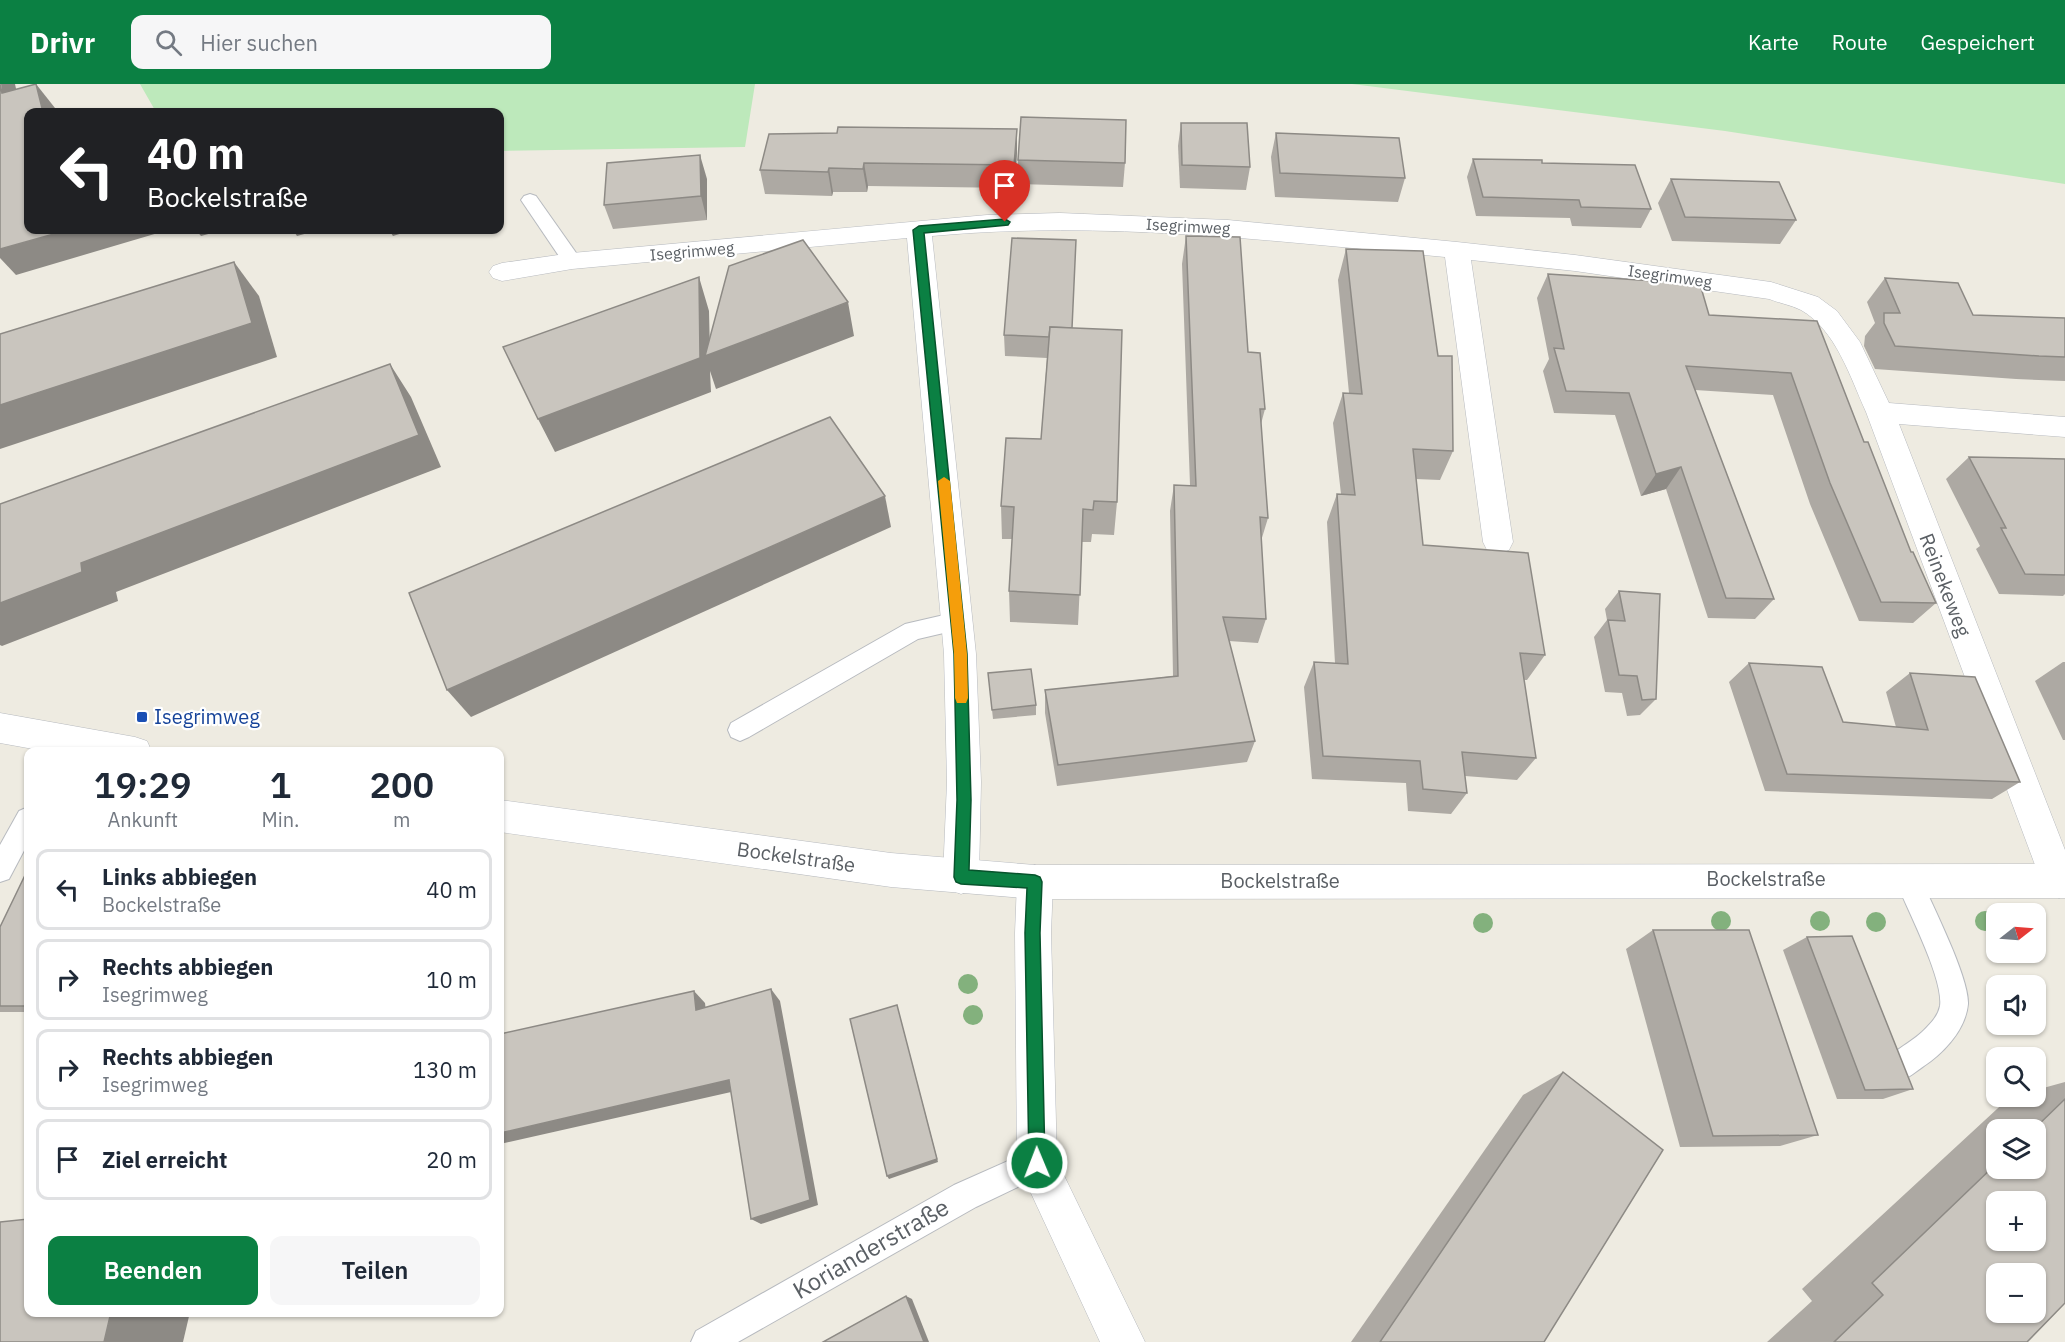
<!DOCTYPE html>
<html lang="de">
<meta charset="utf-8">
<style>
:root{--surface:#fff;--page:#f6f6f7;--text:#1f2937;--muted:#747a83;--line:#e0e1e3;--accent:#0b8043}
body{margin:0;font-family:"IBM Plex Sans",sans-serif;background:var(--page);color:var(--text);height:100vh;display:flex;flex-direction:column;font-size:22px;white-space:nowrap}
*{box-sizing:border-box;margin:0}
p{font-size:20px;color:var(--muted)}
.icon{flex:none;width:33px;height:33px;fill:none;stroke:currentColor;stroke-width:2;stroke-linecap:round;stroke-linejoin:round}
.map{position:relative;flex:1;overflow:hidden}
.panel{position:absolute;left:24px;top:663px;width:480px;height:570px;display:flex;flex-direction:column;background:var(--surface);border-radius:12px;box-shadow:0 2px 4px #0004}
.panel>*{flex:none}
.banner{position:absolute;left:24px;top:24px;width:480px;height:126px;border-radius:12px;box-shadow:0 2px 4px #0004;background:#202124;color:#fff;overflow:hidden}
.needle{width:39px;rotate:73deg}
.buttons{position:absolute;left:1986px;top:819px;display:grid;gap:12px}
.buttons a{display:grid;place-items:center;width:60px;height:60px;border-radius:12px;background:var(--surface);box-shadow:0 2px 4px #0004;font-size:30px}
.pin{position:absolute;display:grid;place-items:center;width:51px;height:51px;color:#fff;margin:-62px -26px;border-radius:50% 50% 50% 0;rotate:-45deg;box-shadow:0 0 6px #0007}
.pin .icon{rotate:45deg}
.me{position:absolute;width:66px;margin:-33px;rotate:359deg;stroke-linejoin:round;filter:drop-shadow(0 0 4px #0008)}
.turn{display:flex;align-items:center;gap:21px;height:126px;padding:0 24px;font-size:27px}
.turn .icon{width:78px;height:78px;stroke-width:2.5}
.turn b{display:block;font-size:42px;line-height:51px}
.eta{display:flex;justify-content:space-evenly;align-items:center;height:102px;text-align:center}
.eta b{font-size:36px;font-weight:600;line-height:42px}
.action{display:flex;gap:12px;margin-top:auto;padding:12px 24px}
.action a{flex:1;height:69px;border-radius:12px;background:var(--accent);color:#fff;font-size:24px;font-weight:600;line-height:69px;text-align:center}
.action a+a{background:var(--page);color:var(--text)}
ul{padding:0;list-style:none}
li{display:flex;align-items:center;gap:18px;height:81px;margin:0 12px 9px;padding:0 12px;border:3px solid var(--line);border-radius:12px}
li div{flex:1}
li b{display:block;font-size:22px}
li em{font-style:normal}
header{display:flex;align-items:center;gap:36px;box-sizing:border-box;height:84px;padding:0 30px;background:var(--accent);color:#fff}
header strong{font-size:28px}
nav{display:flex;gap:33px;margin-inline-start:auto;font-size:21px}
.search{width:420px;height:54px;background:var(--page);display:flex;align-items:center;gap:15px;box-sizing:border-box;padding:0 21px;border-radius:12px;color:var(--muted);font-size:22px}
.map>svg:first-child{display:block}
.green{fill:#bde9bb}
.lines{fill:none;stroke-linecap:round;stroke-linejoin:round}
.service-casing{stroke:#b7babf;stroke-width:2}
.minor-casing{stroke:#b7babf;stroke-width:1}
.tertiary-casing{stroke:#b7babf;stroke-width:1}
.service{fill:#fff;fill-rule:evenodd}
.minor{fill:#fff;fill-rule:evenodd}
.tertiary{fill:#fff;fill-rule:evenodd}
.tree{fill:#83b17d}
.wall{fill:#ada9a3;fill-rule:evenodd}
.shaded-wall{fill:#8d8a85}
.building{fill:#c9c5be;stroke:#8d8a85;stroke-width:1.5;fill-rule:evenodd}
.route{fill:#0b8043;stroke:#07532c;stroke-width:1.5}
.slow{fill:#f59e0b}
.transit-dot{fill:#1a4fb4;stroke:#fff;stroke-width:2}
.labels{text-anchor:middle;stroke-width:4.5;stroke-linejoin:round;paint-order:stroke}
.far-street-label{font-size:16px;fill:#5a5f64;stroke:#fff}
.street-label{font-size:20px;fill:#5a5f64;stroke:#fff}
.transit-label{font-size:20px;fill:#164399;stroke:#fff;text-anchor:start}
.near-street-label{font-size:24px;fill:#5a5f64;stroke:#fff}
</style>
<header>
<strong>Drivr</strong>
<div class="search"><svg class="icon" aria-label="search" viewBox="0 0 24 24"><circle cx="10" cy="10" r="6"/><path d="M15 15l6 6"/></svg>Hier suchen</div>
<nav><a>Karte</a><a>Route</a><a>Gespeichert</a></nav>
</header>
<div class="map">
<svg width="2065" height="1258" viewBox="0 0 2065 1258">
<rect width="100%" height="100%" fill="#eeebe1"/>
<g class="green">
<path d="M140,0H755L745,63L500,67V28H156Z"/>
<path d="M1352,0H2065V100L1725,47Z"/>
</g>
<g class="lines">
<defs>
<g id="service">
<path d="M530,110L536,112L579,173L581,177L579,181H565L521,116L524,112Z"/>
<path d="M957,528L965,530L968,537L965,544L918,555L749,653L740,657L731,653L728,646L731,639L905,540Z"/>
<path d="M28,723V759L9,795L0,798V761L19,727Z"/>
<path d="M1908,783L1917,786L1921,795C1933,823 1969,893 1968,920C1966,943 1948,964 1931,977C1918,986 1906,996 1892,1002L1882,998L1878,988C1886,969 1907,962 1922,948C1929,941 1938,933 1940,922C1944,895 1906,823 1895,795L1899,786Z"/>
<path d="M1037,1064L1047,1069L1052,1079L1047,1089L976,1123L738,1258H691L696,1247L954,1101Z"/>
</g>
<g id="minor">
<path d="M1060,129L1228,136L1457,158L1575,171L1771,198L1818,213L1837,227L1860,258L1889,319L2065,333V353L1899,340L2065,766V812L2059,814L2046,809L2041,797L1866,328C1850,293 1836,246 1801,226C1791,221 1779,219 1769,215L1575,187L1471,176L1513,458L1509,466L1498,470L1487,466L1483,458L1445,173C1275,157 1103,136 932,152L976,570L981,698L979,793L974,805L961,810L948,805L943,793L947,698L944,570L907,154L572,185L502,197L493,194L489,188L493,182L502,179L572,169L987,131Z"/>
<path d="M1035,781L1048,786L1053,798L1051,849L1057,1077L1145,1258H1100L1017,1079L1015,849L1017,798L1022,786Z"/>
</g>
<g id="tertiary">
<path d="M0,629L135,653L147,657L152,668H50L0,659Z"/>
<path d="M500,716L891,769L1035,781L2065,780V814L1035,815L891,803L500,748Z"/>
</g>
</defs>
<use href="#service" class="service-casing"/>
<use href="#minor" class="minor-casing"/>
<use href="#tertiary" class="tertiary-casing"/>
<use href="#service" class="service"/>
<use href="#minor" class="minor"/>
<use href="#tertiary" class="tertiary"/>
</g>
<g class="tree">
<circle cx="1721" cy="837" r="10"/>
<circle cx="1820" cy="837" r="10"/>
<circle cx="1985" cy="837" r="10"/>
<circle cx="1876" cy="838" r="10"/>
<circle cx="1483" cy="839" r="10"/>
<circle cx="968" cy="900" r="10"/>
<circle cx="973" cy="931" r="10"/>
</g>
<g class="wall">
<path d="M1181,39L1250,83L1246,106L1180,104L1178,62Z"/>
<path d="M1276,49L1405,94L1398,118L1275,113L1271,73Z"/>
<path d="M1017,69L1014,104L868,102L867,108H833L832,112L765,110L760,86Z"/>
<path d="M1473,75L1542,79L1651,125L1641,144L1572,142L1570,134L1476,132L1467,93Z"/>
<path d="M1018,76L1125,79L1123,103L1018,100Z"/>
<path d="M707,95V136L613,145L604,121Z"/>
<path d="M1671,95L1796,136L1780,160L1672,157L1658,119Z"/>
<path d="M1186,152L1248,268L1265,325L1261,340L1268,434L1261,457L1266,535L1258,559L1229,557L1255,657L1247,678L1057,702L1045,629V606L1173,592L1170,427L1174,401H1190L1182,180Z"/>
<path d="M1346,165L1438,272L1453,367L1440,396L1416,395L1423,461L1545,571L1527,596H1524L1536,674L1517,696L1465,692L1467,709L1451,730L1408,727L1406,699L1312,695L1304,603L1314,578L1335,579L1327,438L1337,410H1341L1333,339L1343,309H1349L1338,196Z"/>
<path d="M1548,190L1709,231L1817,237L1864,358L1911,468L1936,519L1913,539L1859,537L1810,420L1773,311L1695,306L1774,515L1755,535L1708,534L1666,405L1641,412L1615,331L1554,329L1543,287L1549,275L1537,214Z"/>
<path d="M1885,194L1973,231L2065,234V297L2016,295L1875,285L1864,262L1865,252L1875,239L1867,218Z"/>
<path d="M1072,244L1117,418L1114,451L1092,450L1091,458H1082L1078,541L1010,538L1009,507L1012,455H1002L1001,422L1041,355L1047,274L1005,272L1004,251Z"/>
<path d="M1969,373L2065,375V510L2063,512L1999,510L1976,465L1980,462L1946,395Z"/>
<path d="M1619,507L1656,615L1640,631L1627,632L1622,609L1605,608L1594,553L1607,536L1605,525Z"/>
<path d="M2063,578H2065V656H2063L2035,597Z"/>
<path d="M1749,579L1843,638L1896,643L1886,608L1910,589L2020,698L1992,715L1765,707L1729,598Z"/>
<path d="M988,589L1036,621V631L993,635Z"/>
<path d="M28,785V928H0V843Z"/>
<path d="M1653,846L1818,1051L1780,1062L1680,1063L1626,865Z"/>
<path d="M1807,853L1913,1005L1883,1015H1837L1783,866Z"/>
<path d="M1563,988L1544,1258H1351L1523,1011Z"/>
<path d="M2065,998V1219L2027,1258H1767L1812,1217L1802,1205L2010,1013L2036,1012V1006ZM1996,1046H2036L1996,1084Z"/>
</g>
<g class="shaded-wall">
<path d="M1,0H15L22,33L2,9Z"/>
<path d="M36,0L55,24L56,28H43Z"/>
<path d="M1017,45V69L1014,104V81Z"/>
<path d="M700,71L707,95V136L701,112Z"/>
<path d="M864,79L868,102L867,108L863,85Z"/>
<path d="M829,84L833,108L832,112L828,88Z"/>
<path d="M68,146H168L16,191L0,174V165Z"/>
<path d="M196,146H223L201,152Z"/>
<path d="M293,146H319L297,152Z"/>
<path d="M389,146H412L393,152Z"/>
<path d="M234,178L259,212L277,273L0,365V321Z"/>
<path d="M699,193L709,227L710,270L848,218L854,252L716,305L710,287L711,308L555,368L538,335Z"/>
<path d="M390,280L411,313L441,383L116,508L118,517L2,562L0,561V519L81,479Z"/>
<path d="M1681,383L1666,405L1641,412L1656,390Z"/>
<path d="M885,412L891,443L471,633L447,606Z"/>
<path d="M771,905L780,917L818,1121L761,1140L751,1135Z"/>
<path d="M694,907L705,919L707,937L696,926Z"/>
<path d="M897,921L938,1078L889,1095L887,1092Z"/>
<path d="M729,996L740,1006L500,1060V1049Z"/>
<path d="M906,1212L912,1215L929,1258H924Z"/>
<path d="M111,1228H190L183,1258H104Z"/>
</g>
<g class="building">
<path d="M0,0L2,9L36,0L43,28H28V146H68L0,165Z"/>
<path d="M75,25L76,28H61Z"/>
<path d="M1021,33L1126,36L1125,79L1018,76Z"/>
<path d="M1181,39H1247L1250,83L1182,81Z"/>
<path d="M838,43L1017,45L1014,81L864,79L863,85L829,84L828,88L760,86L769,50L837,49Z"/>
<path d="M1276,49L1399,54L1405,94L1280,89Z"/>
<path d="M700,71L701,112L604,121L607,79Z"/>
<path d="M1473,75L1542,76V79L1635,81L1651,125L1581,123L1579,116L1483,113Z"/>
<path d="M1671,95L1779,98L1796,136L1685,133Z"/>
<path d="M1186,152L1240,153L1248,268L1260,269L1265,325H1260L1268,434L1260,433L1266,535L1223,533L1255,657L1058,681L1045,606L1178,592L1174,401L1196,402Z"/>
<path d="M1012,154L1076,156L1072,244L1050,243L1049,253L1004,251Z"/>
<path d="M803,156L848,218L705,272L729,182Z"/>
<path d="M1346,165L1423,167L1438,272H1452L1453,367L1413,365L1423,461L1528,469L1545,571L1520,569L1536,674L1462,668L1467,709L1423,705L1420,677L1323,672L1314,578L1348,580L1337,410L1355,411L1343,309L1362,310Z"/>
<path d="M234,178L252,239L0,321V250Z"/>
<path d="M1548,190L1700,200L1709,231L1817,237L1864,358H1868L1911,468H1913L1936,519L1881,518L1830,399L1791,289L1686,282L1774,515L1726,514L1681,383L1656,390L1629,309L1566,307L1554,264L1564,265Z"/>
<path d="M699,193L700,274L538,335L503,263Z"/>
<path d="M1885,194L1958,199L1973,231L2065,234V273L2039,272L1895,262L1884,239V229H1900Z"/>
<path d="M1050,243L1122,246L1117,418L1094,417L1093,426L1083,425L1080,511L1009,507L1014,423L1001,422L1006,354L1041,355Z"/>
<path d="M390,280L419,351L81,479L82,488L0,519V420Z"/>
<path d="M830,333L885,412L447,606L409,509Z"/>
<path d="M1969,373L2065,375V491L2025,490L2001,444H2006Z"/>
<path d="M1619,507L1660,510L1656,615L1642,616L1637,592L1619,591L1608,536L1625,537Z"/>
<path d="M1749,579L1822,583L1843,638L1928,646L1910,589L1975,593L2020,698L1787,690Z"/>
<path d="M1031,585L1036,621L992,626L988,589Z"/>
<path d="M28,785V922H0V843Z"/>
<path d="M1653,846H1749L1818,1051L1713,1052Z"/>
<path d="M1852,852L1913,1005L1865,1006L1807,853Z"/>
<path d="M771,905L810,1116L751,1135L729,996L500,1049V950L694,907L696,926Z"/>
<path d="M897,921L937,1075L887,1092L850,935Z"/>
<path d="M1563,988L1663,1066L1544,1258H1380Z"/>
<path d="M2065,1015V1219L2027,1258H1834L1883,1211L1872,1199L1996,1080V1084H2036V1046H2033ZM1996,1118H2036V1156H1996ZM1996,1190H2036V1228H1996Z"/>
<path d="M28,1135V1228H111L104,1258H0V1138Z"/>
<path d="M906,1212L924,1258H823Z"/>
</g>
<path class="route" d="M1005,135L1010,138L1008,141L924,149L967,570L971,716L969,786L1035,791L1040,793L1042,798L1040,849L1045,1079L1043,1085L1037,1088L1031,1085L1029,1079L1025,849L1027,804L961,800L956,798L954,793L957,716L954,570L913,146L919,142Z"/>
<path class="slow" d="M944,393L950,397L967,570L968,614L966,619H957L955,614L954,570L938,397Z"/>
<rect class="transit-dot" x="136" y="627" width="12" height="12" rx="3"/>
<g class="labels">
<g class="far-street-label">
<text transform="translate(1188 142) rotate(3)" y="6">Isegrimweg</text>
<text transform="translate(692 167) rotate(-5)" y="6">Isegrimweg</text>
<text transform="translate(1670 192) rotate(8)" y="6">Isegrimweg</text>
</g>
<g class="street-label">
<text transform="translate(1945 501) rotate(69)" y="7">Reinekeweg</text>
<text transform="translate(796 773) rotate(8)" y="7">Bockelstraße</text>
<text x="1766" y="802">Bockelstraße</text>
<text x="1280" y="804">Bockelstraße</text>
</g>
<g class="transit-label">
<text x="154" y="640">Isegrimweg</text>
</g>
<g class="near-street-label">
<text transform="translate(871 1165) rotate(-30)" y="8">Korianderstraße</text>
</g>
</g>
</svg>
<div class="buttons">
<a><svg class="needle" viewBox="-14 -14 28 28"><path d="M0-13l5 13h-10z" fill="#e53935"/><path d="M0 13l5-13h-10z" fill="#747a83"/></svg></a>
<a><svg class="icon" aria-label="sound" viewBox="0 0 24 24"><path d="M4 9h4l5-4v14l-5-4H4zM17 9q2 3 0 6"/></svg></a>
<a><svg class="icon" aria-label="search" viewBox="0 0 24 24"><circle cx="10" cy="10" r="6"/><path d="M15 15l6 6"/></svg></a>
<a><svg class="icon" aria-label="layers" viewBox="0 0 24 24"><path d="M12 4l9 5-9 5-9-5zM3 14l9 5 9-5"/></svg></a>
<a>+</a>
<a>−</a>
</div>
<div class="pin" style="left:1005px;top:138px;background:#d93025"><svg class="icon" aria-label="arrive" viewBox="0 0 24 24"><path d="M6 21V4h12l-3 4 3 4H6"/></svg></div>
<svg class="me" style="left:1037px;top:1079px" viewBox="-20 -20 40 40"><circle r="17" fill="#0b8043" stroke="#fff" stroke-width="3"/><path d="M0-11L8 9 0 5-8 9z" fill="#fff"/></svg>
<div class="banner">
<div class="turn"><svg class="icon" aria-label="left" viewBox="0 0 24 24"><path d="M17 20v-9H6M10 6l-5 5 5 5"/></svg><div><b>40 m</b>Bockelstraße</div></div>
</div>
<section class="panel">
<div class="eta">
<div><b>19:29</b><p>Ankunft</p></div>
<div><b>1</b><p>Min.</p></div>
<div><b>200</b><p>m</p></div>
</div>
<ul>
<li><svg class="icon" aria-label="left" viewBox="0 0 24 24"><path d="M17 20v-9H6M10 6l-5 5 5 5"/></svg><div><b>Links abbiegen</b><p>Bockelstraße</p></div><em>40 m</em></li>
<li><svg class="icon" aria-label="right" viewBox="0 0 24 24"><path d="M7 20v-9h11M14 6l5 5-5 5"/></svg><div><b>Rechts abbiegen</b><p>Isegrimweg</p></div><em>10 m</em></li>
<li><svg class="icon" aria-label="right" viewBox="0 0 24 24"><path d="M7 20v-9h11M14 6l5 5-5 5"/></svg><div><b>Rechts abbiegen</b><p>Isegrimweg</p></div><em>130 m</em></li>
<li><svg class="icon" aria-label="arrive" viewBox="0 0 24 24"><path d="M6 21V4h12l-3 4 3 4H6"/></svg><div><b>Ziel erreicht</b></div><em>20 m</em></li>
</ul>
<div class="action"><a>Beenden</a><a>Teilen</a></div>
</section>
</div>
